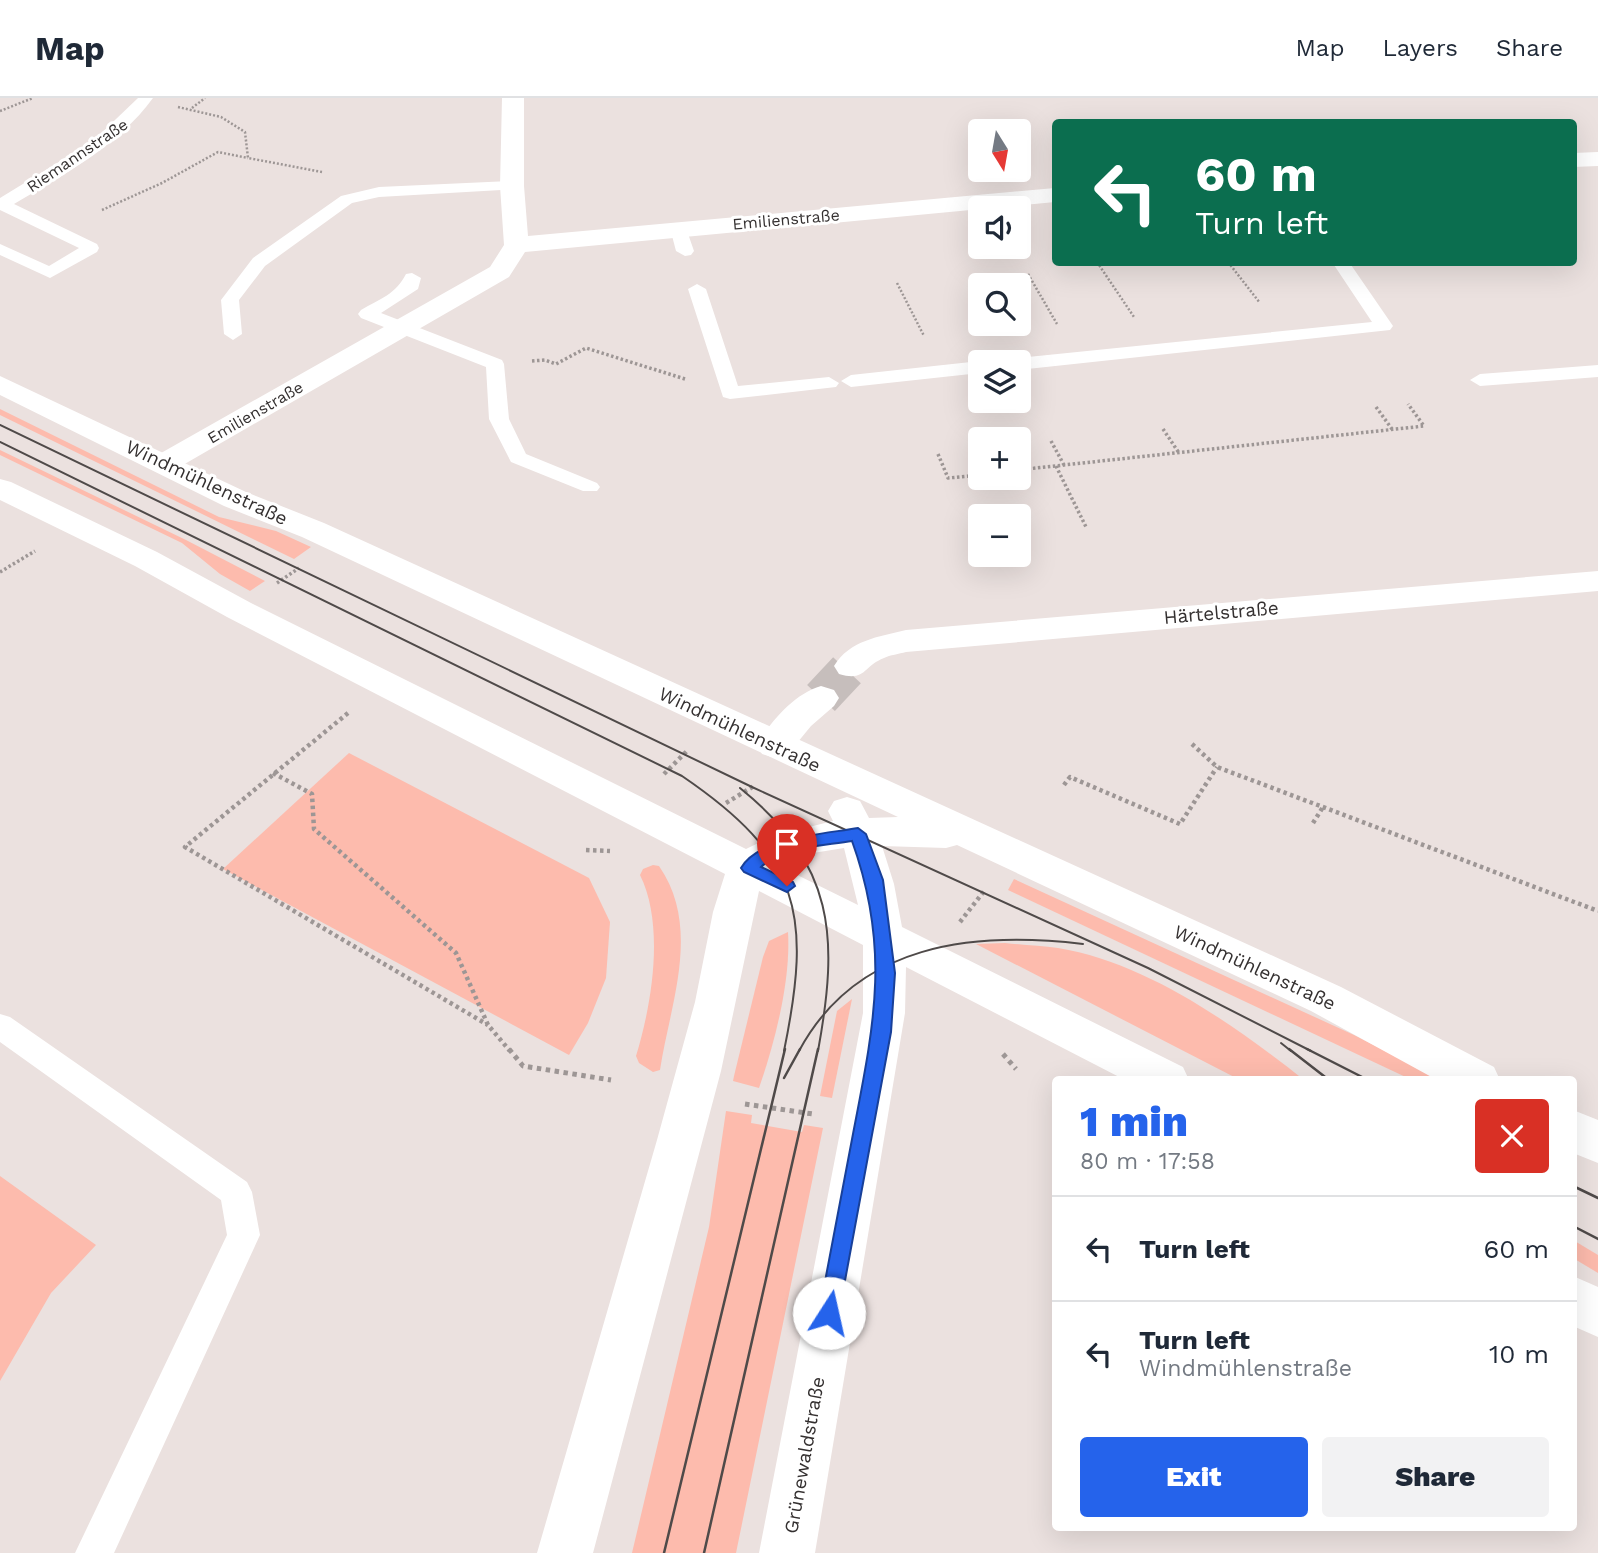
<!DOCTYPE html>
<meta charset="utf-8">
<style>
:root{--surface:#fff;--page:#f2f2f3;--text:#1f2937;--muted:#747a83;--line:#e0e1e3;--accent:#2563eb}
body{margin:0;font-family:"Work Sans",sans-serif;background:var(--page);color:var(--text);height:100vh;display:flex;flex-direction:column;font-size:26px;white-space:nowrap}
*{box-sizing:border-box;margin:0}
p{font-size:23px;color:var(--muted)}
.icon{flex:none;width:38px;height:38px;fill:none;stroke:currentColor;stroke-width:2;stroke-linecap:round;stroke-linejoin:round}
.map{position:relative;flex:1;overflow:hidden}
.drawer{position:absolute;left:1052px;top:978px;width:525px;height:455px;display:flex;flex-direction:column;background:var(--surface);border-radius:7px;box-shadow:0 7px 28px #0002}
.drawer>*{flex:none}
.guide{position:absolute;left:1052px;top:21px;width:525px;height:147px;border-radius:7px;box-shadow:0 7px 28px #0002;background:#0b6e4f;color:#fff;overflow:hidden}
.needle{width:46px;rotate:169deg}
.fabs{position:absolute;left:968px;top:21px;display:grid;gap:14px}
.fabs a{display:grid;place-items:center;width:63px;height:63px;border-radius:7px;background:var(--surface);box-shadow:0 7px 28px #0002;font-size:35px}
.pin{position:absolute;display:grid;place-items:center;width:60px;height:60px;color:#fff;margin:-72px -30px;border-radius:50% 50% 50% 0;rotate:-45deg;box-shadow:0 0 7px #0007}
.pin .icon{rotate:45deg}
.me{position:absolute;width:77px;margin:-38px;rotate:10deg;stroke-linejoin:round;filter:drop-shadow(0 0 5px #0008)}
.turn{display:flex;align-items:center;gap:24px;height:147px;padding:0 28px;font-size:32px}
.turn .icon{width:91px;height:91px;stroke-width:2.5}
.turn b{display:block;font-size:49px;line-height:60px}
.round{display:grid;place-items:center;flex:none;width:74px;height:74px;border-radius:7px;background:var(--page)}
.summary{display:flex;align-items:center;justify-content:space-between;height:119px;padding:0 28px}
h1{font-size:42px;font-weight:800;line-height:52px;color:var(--accent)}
.primary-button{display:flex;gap:14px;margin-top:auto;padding:14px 28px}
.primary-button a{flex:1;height:80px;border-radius:7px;background:var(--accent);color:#fff;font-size:28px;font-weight:800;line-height:80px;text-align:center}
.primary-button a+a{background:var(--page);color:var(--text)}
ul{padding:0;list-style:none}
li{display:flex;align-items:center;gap:21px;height:105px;padding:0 28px;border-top:2px solid var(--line)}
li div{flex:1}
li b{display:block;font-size:26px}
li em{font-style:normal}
header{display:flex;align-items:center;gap:42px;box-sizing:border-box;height:98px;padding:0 35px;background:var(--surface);border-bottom:2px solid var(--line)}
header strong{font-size:33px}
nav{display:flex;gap:38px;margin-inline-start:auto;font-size:24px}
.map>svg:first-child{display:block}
.green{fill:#fdbbad}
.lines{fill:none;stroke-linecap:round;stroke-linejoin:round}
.street-tunnel{stroke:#c6bebc;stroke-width:38;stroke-dasharray:38 19;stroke-linecap:butt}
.path-far3{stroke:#9d9695;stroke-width:2.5;stroke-dasharray:2 2;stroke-linecap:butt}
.path-far2{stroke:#9d9695;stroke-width:3.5;stroke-dasharray:2.5 2.5;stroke-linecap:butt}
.path-far1{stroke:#9d9695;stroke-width:4.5;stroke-dasharray:3.5 3.5;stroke-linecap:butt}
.path{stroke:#9d9695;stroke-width:5;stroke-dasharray:4.5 4.5;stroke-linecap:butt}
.lane{fill:#fff;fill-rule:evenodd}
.street{fill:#fff;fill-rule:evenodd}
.secondary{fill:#fff;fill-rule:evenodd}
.tram-far1{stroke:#4f4a49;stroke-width:2}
.tram{stroke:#4f4a49;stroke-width:2.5}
.route{fill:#2563eb;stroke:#184099;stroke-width:2}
.labels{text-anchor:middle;stroke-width:6;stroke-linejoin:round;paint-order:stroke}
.far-street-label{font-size:16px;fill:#343030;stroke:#fff}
.street-label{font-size:19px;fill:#343030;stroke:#fff}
</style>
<header>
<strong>Map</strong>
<nav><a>Map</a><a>Layers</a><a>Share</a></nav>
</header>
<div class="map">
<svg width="1598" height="1455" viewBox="0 0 1598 1455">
<rect width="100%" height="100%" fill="#ebe1df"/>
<g class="green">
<path d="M0,311L219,419L276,433L311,449L294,461L0,317Z"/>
<path d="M0,352L186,442L265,483L250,493L220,476L182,445L0,357Z"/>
<path d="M349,655L589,780L610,824L606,880L588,925L569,957L223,771Z"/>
<path d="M653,767L659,768C702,830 670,906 660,972L653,974L639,965L636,958C652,906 665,827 640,777L643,771Z"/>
<path d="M1014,781L1354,937L1442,982H1412L1008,792Z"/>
<path d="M788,834C791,882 775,944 759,990L733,983L734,978L763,859L769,843Z"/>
<path d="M1005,845C1023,847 1041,848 1058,850C1148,865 1234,927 1304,982H1240L976,846Z"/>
<path d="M852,901L832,1000L820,998L837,913Z"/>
<path d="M726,1013L752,1017L751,1025L802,1034L804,1027L823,1030L736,1455H632L709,1129Z"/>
<path d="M0,1078L96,1147L51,1195L0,1283Z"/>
<path d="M1573,1142L1598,1157V1175L1573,1160Z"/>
</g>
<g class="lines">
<path class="street-tunnel" d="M821,600L851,568"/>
<g class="path-far3">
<path d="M178,9L221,19L245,34L248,60L322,74"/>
<path d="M192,10L205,0"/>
<path d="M0,13L33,0"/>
<path d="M102,112L162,85L218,54L248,60"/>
<path d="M1097,164L1134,219"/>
<path d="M1228,164L1260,205"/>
<path d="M1028,176L1057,226"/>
<path d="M897,185L924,238"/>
</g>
<g class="path-far2">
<path d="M532,263L545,262L556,266L586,250L685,281"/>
<path d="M1376,309L1392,331"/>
<path d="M1163,331L1179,355"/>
<path d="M1051,343L1064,367"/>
<path d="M938,356L948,380L980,377"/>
<path d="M1056,368L1086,429"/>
<path d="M1018,372L1424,328L1408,306"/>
<path d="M0,474L35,453"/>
<path d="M277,485L299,470"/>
</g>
<g class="path-far1">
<path d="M348,615L185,749L488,927"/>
<path d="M1192,646L1217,669L1598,813"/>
<path d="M273,675L312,696L314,731L456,855L488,927L510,953"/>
<path d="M664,676L687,653"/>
<path d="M1064,687L1070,679L1180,726L1217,669"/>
<path d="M726,705L754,688"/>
<path d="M1313,725L1323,709"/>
<path d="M586,752L610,753"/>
<path d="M960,824L985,792"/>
</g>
<g class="path">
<path d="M509,951L523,968L611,982"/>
<path d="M1003,956L1016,971"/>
<path d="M745,1006L813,1016"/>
</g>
<g class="lane">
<path d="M138,0H153C118,48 64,77 14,106L97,146L99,150L97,154L50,180L0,157V146L49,168L79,150L0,112V100L93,43Z"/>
<path d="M512,83L518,85L520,88L518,91L379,99L352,105L265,168L239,202L242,236L233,242L224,236L221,202L253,160L341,98L379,89Z"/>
<path d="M678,125L686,130L694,153L691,157L685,158L676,153L670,130Z"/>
<path d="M1332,164H1349L1393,228L1390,232L1018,272V264H1010L1018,260L1372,224Z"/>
<path d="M412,175L421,180L418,191L381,215L502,262L504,266L509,321L526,356L597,385L600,389L597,393H583L511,364L489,321L486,269L361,220L358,216L361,212C380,201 396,196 406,176Z"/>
<path d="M697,186L706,191L738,288L829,279L839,285L836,289L730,301L723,299L688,191Z"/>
<path d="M980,263L984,264H980V275L851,289L841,283L851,277Z"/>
<path d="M1598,267V279L1480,288L1470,282L1480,276Z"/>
<path d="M0,916L10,919L247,1084L252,1094L260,1137L114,1455H75L227,1137L221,1102L0,944Z"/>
</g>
<g class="street">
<path d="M502,0H524V88L528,138L1055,90V104L525,154L509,179L176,371L165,374L154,371L150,365L154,359L490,169L504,147L500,88Z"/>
<path d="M1598,54V68L1573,69V55Z"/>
<path d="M1598,473V493L906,554C899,556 890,557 884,560C863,568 866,584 839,576L834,568C850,542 878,539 906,532Z"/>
<path d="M821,588L834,592L839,600L834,608L811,628L788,656L775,660L762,656L757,647C771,623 794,596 821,588Z"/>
</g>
<g class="secondary">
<path d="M0,278L246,394L324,425L1341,889L1494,969L1500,982H1437L1311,913L957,747L946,750L882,748L894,786L902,829L1183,969L1189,982H1125L906,869L905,915L815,1455H759L863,915V847L759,793L721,973L593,1455H537L657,1042L695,904L713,814L725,776L227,519L135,468L0,402V381L11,384L157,454L251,505L746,751L773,738L833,723L828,713L834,703L847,699L860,703L869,720L898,719L302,439L224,408L0,297ZM844,750L858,807L779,768L813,755Z"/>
<path d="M1573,1012L1598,1022V1065L1573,1055Z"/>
<path d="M1573,1178L1598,1189V1239L1573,1228Z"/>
</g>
<g class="tram-far1">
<path d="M0,327L752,689L1148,870L1311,953"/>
<path d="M0,344L682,678C801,759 812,816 784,953"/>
<path d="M740,690C835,767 839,838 818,953"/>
<path d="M1281,945L1291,953"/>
<path d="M799,953C857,845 973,833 1083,846"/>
</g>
<g class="tram">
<path d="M1289,951L1329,982"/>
<path d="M1307,951L1368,982"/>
<path d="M784,980L800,951"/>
<path d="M1573,1088L1598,1100"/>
<path d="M1573,1128L1598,1141"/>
<path d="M664,1455L785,951"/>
<path d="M704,1455L818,951"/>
</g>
</g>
<path class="route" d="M858,730L866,736L883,782L895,875L891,934L839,1215L836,1222L829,1225L822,1222L819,1215C830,1155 842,1096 853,1036C874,927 891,851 852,743C824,748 783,748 761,769L793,784L795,788L787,794L744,774L741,770C759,739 825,736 858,730Z"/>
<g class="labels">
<g class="far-street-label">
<text transform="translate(77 57) rotate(-34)" y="6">Riemannstraße</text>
<text transform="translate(786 121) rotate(-5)" y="6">Emilienstraße</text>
<text transform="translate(255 314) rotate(-30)" y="6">Emilienstraße</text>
</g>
<g class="street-label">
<text transform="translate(207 384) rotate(25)" y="7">Windmühlenstraße</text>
<text transform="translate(1221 514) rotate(-5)" y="7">Härtelstraße</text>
<text transform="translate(740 631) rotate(25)" y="7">Windmühlenstraße</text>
<text transform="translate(1255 869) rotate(25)" y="7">Windmühlenstraße</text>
<text transform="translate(804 1357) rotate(-80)" y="7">Grünewaldstraße</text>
</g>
</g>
</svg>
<div class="fabs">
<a><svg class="needle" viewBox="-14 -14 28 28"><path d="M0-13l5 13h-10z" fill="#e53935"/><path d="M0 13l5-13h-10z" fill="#747a83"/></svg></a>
<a><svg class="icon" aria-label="sound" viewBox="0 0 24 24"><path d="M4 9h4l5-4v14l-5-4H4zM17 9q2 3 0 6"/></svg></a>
<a><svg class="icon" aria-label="search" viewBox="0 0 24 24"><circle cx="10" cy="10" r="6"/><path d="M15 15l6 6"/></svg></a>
<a><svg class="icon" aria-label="layers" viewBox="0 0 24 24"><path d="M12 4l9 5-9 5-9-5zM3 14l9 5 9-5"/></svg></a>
<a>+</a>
<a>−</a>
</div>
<div class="pin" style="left:787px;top:788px;background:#d93025"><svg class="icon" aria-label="arrive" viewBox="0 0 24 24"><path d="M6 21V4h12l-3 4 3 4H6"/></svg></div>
<svg class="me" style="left:829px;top:1215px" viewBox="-20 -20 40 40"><circle r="19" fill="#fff"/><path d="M0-13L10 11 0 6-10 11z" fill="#2563eb"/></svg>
<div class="guide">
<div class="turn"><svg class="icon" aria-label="left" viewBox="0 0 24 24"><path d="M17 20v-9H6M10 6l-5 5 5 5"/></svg><div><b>60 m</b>Turn left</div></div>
</div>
<section class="drawer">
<div class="summary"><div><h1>1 min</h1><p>80 m · 17:58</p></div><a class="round" style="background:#d93025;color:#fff"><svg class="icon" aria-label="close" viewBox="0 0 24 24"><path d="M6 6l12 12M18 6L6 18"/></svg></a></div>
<ul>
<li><svg class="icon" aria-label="left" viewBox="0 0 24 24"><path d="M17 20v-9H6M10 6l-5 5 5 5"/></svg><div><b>Turn left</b></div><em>60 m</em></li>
<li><svg class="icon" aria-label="left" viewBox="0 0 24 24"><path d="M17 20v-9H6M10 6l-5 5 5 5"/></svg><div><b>Turn left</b><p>Windmühlenstraße</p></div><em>10 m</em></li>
</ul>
<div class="primary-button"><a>Exit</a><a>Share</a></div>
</section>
</div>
